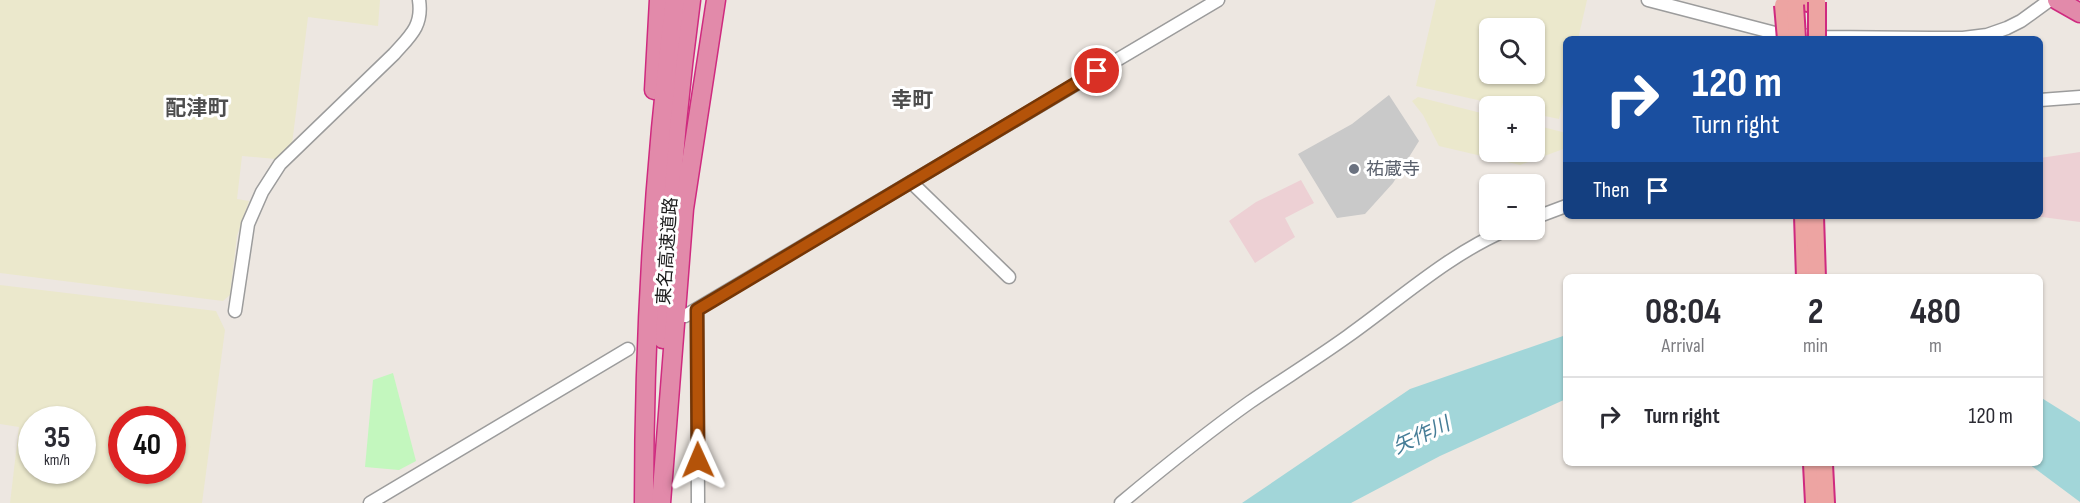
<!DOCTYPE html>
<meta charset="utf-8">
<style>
:root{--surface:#fff;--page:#f2f2f3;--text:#2b2b33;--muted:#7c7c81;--line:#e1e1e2}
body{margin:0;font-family:"Sofia Sans Condensed","Noto Sans JP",sans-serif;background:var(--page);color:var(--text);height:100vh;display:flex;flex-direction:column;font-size:22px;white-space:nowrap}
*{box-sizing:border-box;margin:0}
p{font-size:20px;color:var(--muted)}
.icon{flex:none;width:33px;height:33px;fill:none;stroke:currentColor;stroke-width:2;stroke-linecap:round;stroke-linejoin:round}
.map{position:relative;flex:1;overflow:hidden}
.details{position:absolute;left:1563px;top:274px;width:480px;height:192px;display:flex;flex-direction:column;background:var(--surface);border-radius:9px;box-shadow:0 2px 4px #0004}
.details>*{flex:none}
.banner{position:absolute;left:1563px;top:36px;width:480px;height:183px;border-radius:9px;box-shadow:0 2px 4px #0004;background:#1a4fa0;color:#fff;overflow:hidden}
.controls{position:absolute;left:1479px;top:18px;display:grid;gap:12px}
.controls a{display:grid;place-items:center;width:66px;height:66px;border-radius:9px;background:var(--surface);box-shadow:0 2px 4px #0004;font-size:30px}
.speed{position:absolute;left:18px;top:406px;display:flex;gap:12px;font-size:30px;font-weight:700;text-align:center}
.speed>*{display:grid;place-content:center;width:78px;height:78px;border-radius:50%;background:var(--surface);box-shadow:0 2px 4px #0004;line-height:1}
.speed small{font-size:15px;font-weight:400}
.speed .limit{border:9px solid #d22;background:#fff;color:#111}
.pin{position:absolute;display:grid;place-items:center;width:51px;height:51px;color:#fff;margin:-26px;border:3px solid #fff;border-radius:50%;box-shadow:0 2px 6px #0007}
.me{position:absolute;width:66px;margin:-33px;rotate:359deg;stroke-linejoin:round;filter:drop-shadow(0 0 4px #0008)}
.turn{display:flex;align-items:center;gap:21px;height:126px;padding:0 30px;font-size:27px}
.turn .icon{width:78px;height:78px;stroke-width:2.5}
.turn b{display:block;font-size:42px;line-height:51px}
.then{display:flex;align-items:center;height:57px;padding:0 30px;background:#0003;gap:12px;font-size:22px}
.eta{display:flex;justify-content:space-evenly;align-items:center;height:102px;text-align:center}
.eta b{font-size:36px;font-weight:700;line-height:42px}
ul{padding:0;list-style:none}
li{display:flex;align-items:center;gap:18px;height:78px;padding:0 30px;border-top:2px solid var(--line)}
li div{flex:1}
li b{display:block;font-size:22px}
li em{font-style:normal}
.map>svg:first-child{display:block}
.commercial{fill:#edd0d4}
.religious{fill:#c9c9c9}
.farmland{fill:#ebe8cc;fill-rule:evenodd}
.park{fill:#c3f7be}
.water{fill:#a2d6d9}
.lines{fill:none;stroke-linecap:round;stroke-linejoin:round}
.tertiary-casing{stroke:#9c9c9c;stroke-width:15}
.trunk-casing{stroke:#cf2a7f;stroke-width:20}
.motorway-casing{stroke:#cf2a7f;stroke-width:21}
.tertiary{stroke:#fff;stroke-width:12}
.trunk{stroke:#eda4a2;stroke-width:16}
.motorway{stroke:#e28aaa;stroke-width:18}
.trunk-bridge-casing{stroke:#cf2a7f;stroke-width:20;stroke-linecap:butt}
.trunk-bridge{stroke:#eda4a2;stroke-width:16}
.route-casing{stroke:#753606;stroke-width:15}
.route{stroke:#b45309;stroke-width:10}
.worship-dot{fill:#6b7280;stroke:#fff;stroke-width:2}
.labels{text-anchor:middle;stroke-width:6;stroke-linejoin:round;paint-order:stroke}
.worship-label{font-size:18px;fill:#5b616d;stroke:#fff;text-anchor:start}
.street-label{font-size:18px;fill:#1b1b1b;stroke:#fff}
.water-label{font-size:20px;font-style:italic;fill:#467d97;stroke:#fff}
.quarter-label{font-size:21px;font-weight:bold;fill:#4e4e4e;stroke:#fff}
</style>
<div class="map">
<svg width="2080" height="503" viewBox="0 0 2080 503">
<rect width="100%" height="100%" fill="#ede7e1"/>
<g class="commercial">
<path d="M2080,152V222L2034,216H2040V158Z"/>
<path d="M1301,180L1314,203L1285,218L1295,237L1255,263L1229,221L1256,202Z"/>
</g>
<path class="religious" d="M1389,95L1419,141L1393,183L1365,214L1337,218L1298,154L1352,124Z"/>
<g class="farmland">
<path d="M0,0H380L378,26L308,17L292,144L276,159L242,156L237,199L249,201L237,236L230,295L223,301L0,273Z"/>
<path d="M1436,0H1587L1578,39H1566V90L1559,119L1535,114L1534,106H1504L1416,86ZM1490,28H1534V74H1490Z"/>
<path d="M1418,97L1489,115L1490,152H1534L1535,125L1566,133V148L1520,165L1439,146L1423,115L1412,101Z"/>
<path d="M0,285L216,311L225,330L202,503H10L19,427L0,424ZM32,420H82V471H32ZM122,420H172V471H122Z"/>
</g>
<path class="park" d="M393,373L416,461L399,470L365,467L373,380Z"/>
<g class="water">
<path d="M1566,335V399L1440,456L1351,503H1242L1410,389Z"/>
<path d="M2040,397L2080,422V502L2029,464H2040Z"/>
</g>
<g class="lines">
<defs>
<g id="tertiary">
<path d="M1648,0L1775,33L1824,37L1931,38H1963L1987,35L2007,28L2021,21L2050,0"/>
<path d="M2040,100L2080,97"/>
<path d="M911,182L1009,277"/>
<path d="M1534,218L1566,206"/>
<path d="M697,310L698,503"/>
<path d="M235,311L248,224L262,192L280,164L394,54C410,36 423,26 419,0"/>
<path d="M685,316L1218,0"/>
<path d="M370,503L628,349"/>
<path d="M1121,503C1163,468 1205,434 1250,402C1282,380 1316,359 1348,336C1400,299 1448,255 1506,230"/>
</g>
<g id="trunk">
<path d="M1807,3V0"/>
<path d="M1803,216L1805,278"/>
<path d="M1815,216L1817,278"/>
<path d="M1812,464L1814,503"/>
<path d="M1824,464L1826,503"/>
</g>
<g id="motorway">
<path d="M2057,0L2080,13"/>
<path d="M654,90L659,0"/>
<path d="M663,339C667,226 676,112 691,0"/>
<path d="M644,503C644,335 654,167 675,0"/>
<path d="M661,503L684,209L716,0"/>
</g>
</defs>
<use href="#tertiary" class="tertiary-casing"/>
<use href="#trunk" class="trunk-casing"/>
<use href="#motorway" class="motorway-casing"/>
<use href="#tertiary" class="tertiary"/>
<use href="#trunk" class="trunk"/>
<use href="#motorway" class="motorway"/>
<defs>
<g id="trunk-bridge">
<path d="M1783,5L1786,39"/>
<path d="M1795,5L1797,38"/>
<path d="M1817,39V2"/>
</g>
</defs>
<use href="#trunk-bridge" class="trunk-bridge-casing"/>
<use href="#trunk-bridge" class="trunk-bridge"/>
</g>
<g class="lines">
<defs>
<path id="route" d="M698,460L697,310L1097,71"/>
</defs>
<use href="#route" class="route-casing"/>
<use href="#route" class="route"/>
</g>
<circle class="worship-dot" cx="1354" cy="169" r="6"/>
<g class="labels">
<g class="worship-label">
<text x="1366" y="175">祐蔵寺</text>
</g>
<g class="street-label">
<text transform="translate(667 251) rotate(-86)" y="6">東名高速道路</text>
</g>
<g class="water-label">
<text transform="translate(1421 435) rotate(-25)" y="7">矢作川</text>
</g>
<g class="quarter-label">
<text x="912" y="107">幸町</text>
<text x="197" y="115">配津町</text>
</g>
</g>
</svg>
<div class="controls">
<a><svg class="icon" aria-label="search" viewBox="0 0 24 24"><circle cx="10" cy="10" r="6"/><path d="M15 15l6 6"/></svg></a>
<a>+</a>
<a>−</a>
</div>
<div class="speed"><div>35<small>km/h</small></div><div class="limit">40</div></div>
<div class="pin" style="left:1097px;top:71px;background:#d93025"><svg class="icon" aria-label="arrive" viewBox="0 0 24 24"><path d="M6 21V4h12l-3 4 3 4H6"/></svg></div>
<svg class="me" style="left:698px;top:460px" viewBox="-20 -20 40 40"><path d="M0-17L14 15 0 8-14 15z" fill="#b45309" stroke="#fff" stroke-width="4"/></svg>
<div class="banner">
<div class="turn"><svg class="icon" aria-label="right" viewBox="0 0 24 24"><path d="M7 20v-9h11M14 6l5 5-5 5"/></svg><div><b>120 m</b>Turn right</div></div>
<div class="then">Then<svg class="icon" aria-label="arrive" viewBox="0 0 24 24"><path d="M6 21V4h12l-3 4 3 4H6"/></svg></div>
</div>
<section class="details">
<div class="eta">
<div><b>08:04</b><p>Arrival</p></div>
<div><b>2</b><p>min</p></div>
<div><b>480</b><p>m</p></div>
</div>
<ul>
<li><svg class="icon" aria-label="right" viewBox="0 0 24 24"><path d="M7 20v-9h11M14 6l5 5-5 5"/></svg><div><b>Turn right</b></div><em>120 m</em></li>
</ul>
</section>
</div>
